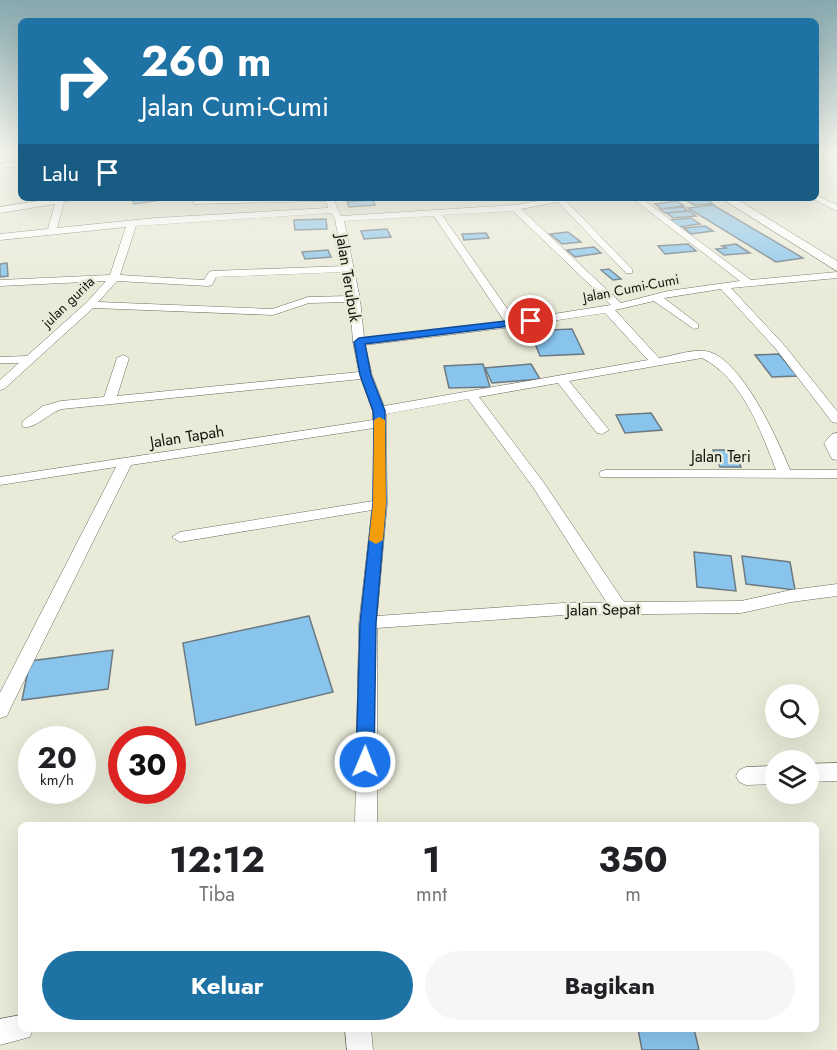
<!DOCTYPE html>
<html lang="id">
<style>
:root{--surface:#fff;--page:#f6f6f6;--text:#202124;--muted:#757577;--accent:#1f73a4}
body{margin:0;font-family:Jost,sans-serif;background:var(--page);color:var(--text);height:100vh;display:flex;flex-direction:column;font-size:22px;white-space:nowrap}
*{box-sizing:border-box;margin:0}
p{font-size:20px;color:var(--muted)}
.icon{flex:none;width:33px;height:33px;fill:none;stroke:currentColor;stroke-width:2;stroke-linecap:round;stroke-linejoin:round}
.map{position:relative;flex:1;overflow:hidden}
.sheet{position:absolute;left:18px;top:822px;width:801px;height:210px;display:flex;flex-direction:column;background:var(--surface);border-radius:9px;box-shadow:0 6px 24px #0002}
.sheet>*{flex:none}
.guide{position:absolute;left:18px;top:18px;width:801px;height:183px;border-radius:9px;box-shadow:0 6px 24px #0002;background:#1f73a4;color:#fff;overflow:hidden}
.buttons{position:absolute;left:765px;top:684px;display:grid;gap:12px}
.buttons a{display:grid;place-items:center;width:54px;height:54px;border-radius:50%;background:var(--surface);box-shadow:0 6px 24px #0002;font-size:30px}
.speed{position:absolute;left:18px;top:726px;display:flex;gap:12px;font-size:30px;font-weight:700;text-align:center}
.speed>*{display:grid;place-content:center;width:78px;height:78px;border-radius:50%;background:var(--surface);box-shadow:0 6px 24px #0002;line-height:1}
.speed small{font-size:15px;font-weight:400}
.speed .limit{border:9px solid #d22;background:#fff;color:#111}
.pin{position:absolute;display:grid;place-items:center;width:51px;height:51px;color:#fff;margin:-26px;border:3px solid #fff;border-radius:50%;box-shadow:0 2px 6px #0007}
.me{position:absolute;width:66px;margin:-33px;rotate:1deg;stroke-linejoin:round;filter:drop-shadow(0 0 4px #0008)}
.turn{display:flex;align-items:center;gap:21px;height:126px;padding:0 24px;font-size:27px}
.turn .icon{width:78px;height:78px;stroke-width:2.5}
.turn b{display:block;font-size:42px;line-height:51px}
.then{display:flex;align-items:center;height:57px;padding:0 24px;background:#0003;gap:12px;font-size:22px}
.eta{display:flex;justify-content:space-evenly;align-items:center;height:102px;text-align:center}
.eta b{font-size:36px;font-weight:700;line-height:42px}
.primary-button{display:flex;gap:12px;margin-top:auto;padding:12px 24px}
.primary-button a{flex:1;height:69px;border-radius:36px;background:var(--accent);color:#fff;font-size:24px;font-weight:700;line-height:69px;text-align:center}
.primary-button a+a{background:var(--page);color:var(--text)}
.map>svg:first-child{display:block}
.building{fill:#89c4ec;stroke:#6b7983;stroke-width:1.5}
.lines{fill:none;stroke-linecap:round;stroke-linejoin:round}
.street-casing{stroke:#6c6d5e;stroke-width:1}
.secondary-casing{stroke:#6c6d5e;stroke-width:1}
.street{fill:#fff;fill-rule:evenodd}
.secondary{fill:#fff;fill-rule:evenodd}
.route{fill:#1a73e8;stroke:#114b97;stroke-width:1.5}
.slow{fill:#f59e0b}
.labels{text-anchor:middle;stroke-width:5;stroke-linejoin:round;paint-order:stroke}
.far-street-label{font-size:14px;fill:#12120c;stroke:#e9ead8}
.street-label{font-size:16px;fill:#12120c;stroke:#e9ead8}
</style>
<div class="map">
<svg width="837" height="1050" viewBox="0 0 837 1050">
<rect width="100%" height="100%" fill="#e9ead8"/>
<g class="building">
<path d="M131,198H155L156,201L134,204Z"/>
<path d="M704,198L713,204L694,205L686,200Z"/>
<path d="M373,200L375,205L349,207L347,202Z"/>
<path d="M677,201L684,206L662,209L655,204Z"/>
<path d="M713,205L803,258L776,262L688,208Z"/>
<path d="M683,207L688,211L665,213L660,209Z"/>
<path d="M690,211L696,216L673,218L667,213Z"/>
<path d="M691,218L700,224L678,227L670,220Z"/>
<path d="M326,219L327,229L295,230L294,220Z"/>
<path d="M705,226L713,231L691,234L684,228Z"/>
<path d="M387,229L391,237L364,239L361,231Z"/>
<path d="M568,232L581,242L562,244L550,234Z"/>
<path d="M486,233L489,238L464,240L462,234Z"/>
<path d="M688,244L696,251L665,254L658,246Z"/>
<path d="M736,244L750,253L724,255L716,249L726,248L722,246Z"/>
<path d="M594,247L601,253L575,257L567,250Z"/>
<path d="M328,250L331,257L305,259L302,252Z"/>
<path d="M7,263L8,276L0,277V264Z"/>
<path d="M609,269L621,279L613,280L601,270Z"/>
<path d="M572,329L584,354L540,356L530,331Z"/>
<path d="M779,354L797,376L772,377L755,355Z"/>
<path d="M483,364L490,387L449,388L444,366Z"/>
<path d="M531,364L540,379L492,383L485,368Z"/>
<path d="M651,413L662,430L625,433L616,415Z"/>
<path d="M713,450H734L741,467H720Z"/>
<path d="M694,552L731,556L736,591L697,587Z"/>
<path d="M742,556L790,562L795,590L746,584Z"/>
<path d="M309,616L333,692L196,725L183,643Z"/>
<path d="M113,650L108,689L22,700L30,661Z"/>
<path d="M638,1029H694L699,1050H642Z"/>
</g>
<g class="lines">
<defs>
<g id="street">
<path d="M21,162V166L0,168V164Z"/>
<path d="M816,195L837,205V211L813,199L816,198Z"/>
<path d="M58,198H80L64,202L57,228L155,218L328,208L326,201L194,204V200H197L333,198L341,216L515,205L554,198H571L566,201L632,269V273H626L558,202L521,209L621,303L668,291L740,281L632,198H641L751,280L837,272V278L731,288L784,345L837,411V423L832,422L776,349L721,289L664,298L698,324V328L694,329L654,301L615,310L659,358C673,356 692,349 705,351C740,355 778,440 790,470H837V478L601,477L599,474L601,471L606,470H776C761,431 742,378 702,358L569,381L609,430L602,434L597,433L558,383L479,397L544,483L624,602L741,601L791,590L837,584V596L791,602L741,613L563,615L377,628V825H355L359,623L372,510L180,542L172,537L180,532L373,501L374,428L131,465L9,711L7,716L0,718V693L116,467L0,485V477L373,420V411L361,379L62,409C48,413 36,429 23,427L22,424L23,421L43,406L61,401L104,397L117,358L123,355L129,358L117,396L359,372L353,342L350,302L309,303L273,315L93,308L4,389L0,390V380L19,363H0V357L27,356L86,303L106,281L0,286V280L110,275L126,227L0,240V234L48,229L55,204L0,213V207ZM513,211L611,305L515,320L442,215ZM331,213L335,219L344,266L212,271L209,272L204,280L120,275L136,226ZM434,216L505,322L364,338L360,299L344,221ZM345,272L349,296L308,297L272,309L98,302L117,281L208,286L212,285L216,277ZM605,313L648,360L384,406L372,375L365,345L512,327ZM468,399L533,487L607,603H563L377,616L387,504L386,414Z"/>
<path d="M837,433V460L832,459L824,443L832,434Z"/>
<path d="M837,763V781L808,782V764Z"/>
<path d="M776,766V784L746,785L739,782L736,776L739,770L746,767Z"/>
<path d="M21,1015V1029H33L30,1037L0,1045V1019Z"/>
<path d="M345,1029H371L373,1050H347Z"/>
</g>
<path id="secondary" d="M721,198H735L837,261V271Z"/>
</defs>
<use href="#street" class="street-casing"/>
<use href="#secondary" class="secondary-casing"/>
<use href="#street" class="street"/>
<use href="#secondary" class="secondary"/>
</g>
<linearGradient id="sky" x2="0" y2="1"><stop stop-color="#86a8ae"/><stop offset="0.51" stop-color="#f5f6ed"/><stop offset="1" stop-color="#f5f6ed" stop-opacity="0"/></linearGradient>
<rect width="837" height="298" fill="url(#sky)"/>
<path class="route" d="M531,318L536,321L535,323L365,344L371,375L385,411V423L386,504L376,623L374,762L372,768L365,770L359,768L356,762L360,623L373,504L374,423L373,411L360,375L354,342L359,338Z"/>
<path class="slow" d="M379,417L385,420L386,504L383,540L376,544L369,540L373,504L374,420Z"/>
<g class="labels">
<g class="far-street-label">
<text transform="translate(631 288) rotate(-11)" y="5">Jalan Cumi-Cumi</text>
<text transform="translate(68 302) rotate(-44)" y="5">julan gurita</text>
</g>
<g class="street-label">
<text transform="translate(349 278) rotate(81)" y="6">Jalan Terubuk</text>
<text transform="translate(187 436) rotate(-9)" y="6">Jalan Tapah</text>
<text x="721" y="462">Jalan Teri</text>
<text transform="translate(603 609) rotate(-1)" y="6">Jalan Sepat</text>
</g>
</g>
</svg>
<div class="buttons">
<a><svg class="icon" aria-label="search" viewBox="0 0 24 24"><circle cx="10" cy="10" r="6"/><path d="M15 15l6 6"/></svg></a>
<a><svg class="icon" aria-label="layers" viewBox="0 0 24 24"><path d="M12 4l9 5-9 5-9-5zM3 14l9 5 9-5"/></svg></a>
</div>
<div class="speed"><div>20<small>km/h</small></div><div class="limit">30</div></div>
<div class="pin" style="left:531px;top:321px;background:#d93025"><svg class="icon" aria-label="arrive" viewBox="0 0 24 24"><path d="M6 21V4h12l-3 4 3 4H6"/></svg></div>
<svg class="me" style="left:365px;top:762px" viewBox="-20 -20 40 40"><circle r="17" fill="#1a73e8" stroke="#fff" stroke-width="3"/><path d="M0-11L8 9 0 5-8 9z" fill="#fff"/></svg>
<div class="guide">
<div class="turn"><svg class="icon" aria-label="right" viewBox="0 0 24 24"><path d="M7 20v-9h11M14 6l5 5-5 5"/></svg><div><b>260 m</b>Jalan Cumi-Cumi</div></div>
<div class="then">Lalu<svg class="icon" aria-label="arrive" viewBox="0 0 24 24"><path d="M6 21V4h12l-3 4 3 4H6"/></svg></div>
</div>
<section class="sheet">
<div class="eta">
<div><b>12:12</b><p>Tiba</p></div>
<div><b>1</b><p>mnt</p></div>
<div><b>350</b><p>m</p></div>
</div>
<div class="primary-button"><a>Keluar</a><a>Bagikan</a></div>
</section>
</div>
